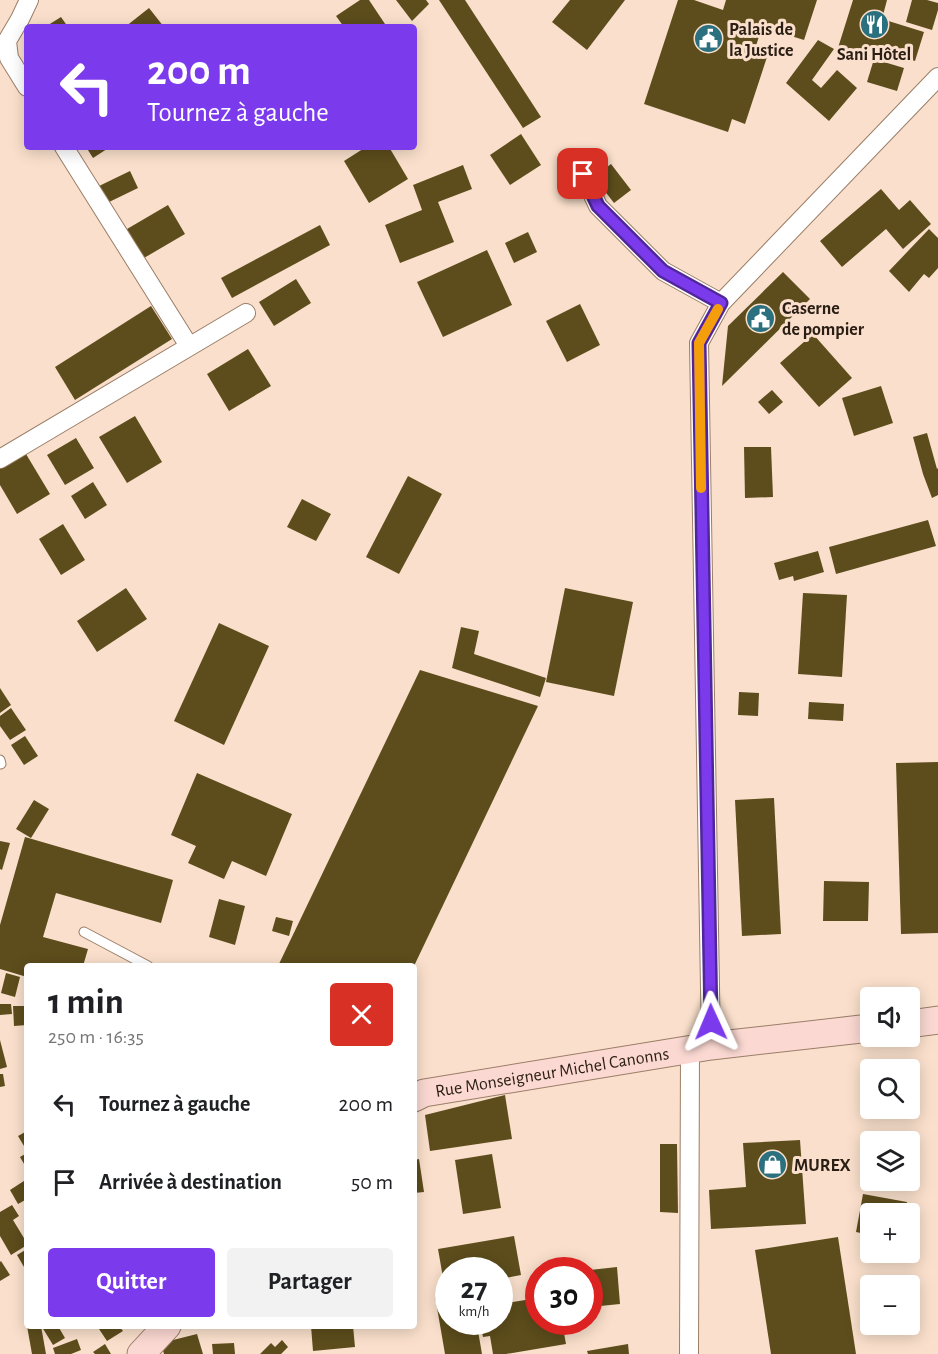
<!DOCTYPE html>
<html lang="fr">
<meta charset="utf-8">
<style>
:root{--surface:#fff;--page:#f2f2f2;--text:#202124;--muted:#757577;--accent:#7c3aed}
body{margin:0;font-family:"Alegreya Sans",sans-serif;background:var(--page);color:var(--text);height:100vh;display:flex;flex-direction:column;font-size:22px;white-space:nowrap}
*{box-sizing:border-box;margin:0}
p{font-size:20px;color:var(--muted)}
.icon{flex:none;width:33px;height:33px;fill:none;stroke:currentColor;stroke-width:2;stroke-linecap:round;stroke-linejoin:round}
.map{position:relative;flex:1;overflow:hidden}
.sheet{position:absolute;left:24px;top:963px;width:393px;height:366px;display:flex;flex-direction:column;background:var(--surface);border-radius:6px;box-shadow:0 3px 15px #0003}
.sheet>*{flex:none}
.top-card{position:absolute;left:24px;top:24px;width:393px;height:126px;border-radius:6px;box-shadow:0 3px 15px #0003;background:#7c3aed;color:#fff;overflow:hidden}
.tools{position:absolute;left:860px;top:987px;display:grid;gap:12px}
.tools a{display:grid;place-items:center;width:60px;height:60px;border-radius:6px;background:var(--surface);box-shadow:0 3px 15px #0003;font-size:30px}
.speed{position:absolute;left:435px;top:1257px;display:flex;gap:12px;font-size:30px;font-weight:700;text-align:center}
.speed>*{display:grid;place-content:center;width:78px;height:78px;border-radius:50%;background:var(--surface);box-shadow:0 3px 15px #0003;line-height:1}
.speed small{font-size:15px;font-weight:400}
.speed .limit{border:9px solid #d22;background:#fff;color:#111}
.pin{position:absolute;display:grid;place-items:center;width:51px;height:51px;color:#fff;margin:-26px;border-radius:12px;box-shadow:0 3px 9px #0006}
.me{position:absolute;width:66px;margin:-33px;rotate:359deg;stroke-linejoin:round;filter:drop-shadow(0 0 4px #0008)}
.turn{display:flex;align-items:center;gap:21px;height:126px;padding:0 24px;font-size:27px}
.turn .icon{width:78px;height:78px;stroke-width:2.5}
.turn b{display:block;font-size:42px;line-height:51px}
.round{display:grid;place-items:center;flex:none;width:63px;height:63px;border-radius:6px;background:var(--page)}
.overview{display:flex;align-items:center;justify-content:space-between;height:102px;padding:0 24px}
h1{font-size:36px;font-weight:700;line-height:45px}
.button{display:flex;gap:12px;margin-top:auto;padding:12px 24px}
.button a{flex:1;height:69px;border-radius:6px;background:var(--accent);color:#fff;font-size:24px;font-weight:700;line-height:69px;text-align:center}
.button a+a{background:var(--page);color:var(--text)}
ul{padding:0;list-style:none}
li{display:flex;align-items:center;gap:18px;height:78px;padding:0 24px}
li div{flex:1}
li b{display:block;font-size:22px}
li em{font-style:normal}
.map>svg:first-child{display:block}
.building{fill:#5d4d1c}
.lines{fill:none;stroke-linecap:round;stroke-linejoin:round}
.lane-casing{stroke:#9b7e67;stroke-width:11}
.street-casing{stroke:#9b7e67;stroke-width:20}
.secondary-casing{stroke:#9b7e67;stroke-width:29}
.lane{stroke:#fff;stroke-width:9}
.street{stroke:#fff;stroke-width:18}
.secondary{stroke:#fbd8d2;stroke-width:27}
.route-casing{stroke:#51269a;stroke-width:15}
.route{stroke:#7c3aed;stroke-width:10}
.slow{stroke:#f59e0b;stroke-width:10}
.labels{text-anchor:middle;stroke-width:6;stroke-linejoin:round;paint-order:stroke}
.poi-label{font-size:18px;font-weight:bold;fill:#2b1f15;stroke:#fae0cc;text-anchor:start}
.street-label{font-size:18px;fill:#2b1f15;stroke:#fae0cc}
</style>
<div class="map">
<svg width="938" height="1354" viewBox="0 0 938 1354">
<rect width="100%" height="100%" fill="#fae0cc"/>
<g class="building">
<path d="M360,0H369L387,27H344L336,16Z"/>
<path d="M396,0H426L429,4L412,21Z"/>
<path d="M439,0H465L541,117L523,128Z"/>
<path d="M570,0H625L587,50L552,22Z"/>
<path d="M678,0H694L723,10L726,0H817L804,40L762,27L754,52L767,57L745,124L732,119L728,132L644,104Z"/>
<path d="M853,0H887L882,19L924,32L915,61L873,48L868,61L837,51Z"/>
<path d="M912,0H927L938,3V10L932,30L906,22Z"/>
<path d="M149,8L164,27H125Z"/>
<path d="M61,17L68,27H45Z"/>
<path d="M818,40L834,49L812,80L821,88L837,70L857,88L829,121L786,83Z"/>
<path d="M874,59L904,68L897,91L867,82Z"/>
<path d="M521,134L541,165L510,185L490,155Z"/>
<path d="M86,147H110L93,158Z"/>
<path d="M366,147H389L408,179L369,203L344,161Z"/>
<path d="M611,164L631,190L614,203L594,177Z"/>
<path d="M463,165L472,189L438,202L454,242L400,263L385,225L422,210L413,185Z"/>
<path d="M130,171L138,188L105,204L97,187Z"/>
<path d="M881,189L899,210L910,200L931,224L903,249L886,229L842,267L820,241Z"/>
<path d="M168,205L185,234L144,258L127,229Z"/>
<path d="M320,225L330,245L232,298L221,278Z"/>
<path d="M929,229L938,238V268L929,278L924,274L909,292L889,271Z"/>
<path d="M528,232L537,252L514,263L505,243Z"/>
<path d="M487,250L512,305L443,337L417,282Z"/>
<path d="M783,272L810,299L722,386L728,326Z"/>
<path d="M296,279L311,303L274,326L259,302Z"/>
<path d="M580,304L600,345L567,362L546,321Z"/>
<path d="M151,306L172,339L75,400L55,367Z"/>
<path d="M813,334L852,378L819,407L780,363Z"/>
<path d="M248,349L271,386L229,411L207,374Z"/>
<path d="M881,386L893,423L854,436L842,398Z"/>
<path d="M772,390L783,402L769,414L758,402Z"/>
<path d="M135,416L162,462L127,483L99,437Z"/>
<path d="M927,433L937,469L938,468V495L932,498L923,474L913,437Z"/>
<path d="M76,438L94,468L65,485L47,455Z"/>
<path d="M744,447H771L773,497L745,498Z"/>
<path d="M26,454L50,494L17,514L0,485V469Z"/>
<path d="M408,476L442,494L399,574L366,557Z"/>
<path d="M93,482L107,505L85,519L71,496Z"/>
<path d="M302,499L331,514L316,541L287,527Z"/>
<path d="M928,520L936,546L836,574L829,547Z"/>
<path d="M63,524L85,560L61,575L39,539Z"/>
<path d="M818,551L824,572L794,581L793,576L779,580L774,563Z"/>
<path d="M126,588L147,619L97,652L77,621Z"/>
<path d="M565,588L633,602L614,696L546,682Z"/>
<path d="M803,593L847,595L842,677L798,674Z"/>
<path d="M219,623L269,646L224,745L174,721Z"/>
<path d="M461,627L479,631L474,654L546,678L540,697L452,668Z"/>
<path d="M420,670L538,706L414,966H278Z"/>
<path d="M0,688L11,705L0,713Z"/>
<path d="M739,692L759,693L758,716L738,715Z"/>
<path d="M809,702L844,704L843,721L808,719Z"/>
<path d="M11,708L26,730L10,740L0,726V716Z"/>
<path d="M25,736L38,756L24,765L11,745Z"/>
<path d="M938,762V933L901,934L896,763Z"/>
<path d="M197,773L292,814L266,876L232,861L224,879L188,863L196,846L171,835Z"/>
<path d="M774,798L781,934L742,936L735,800Z"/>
<path d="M34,800L49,809L31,838L16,829Z"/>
<path d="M25,837L173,880L161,923L56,893L43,937L88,949L83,966H27V977L0,969V925Z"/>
<path d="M0,841L10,843L2,870L0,869Z"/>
<path d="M824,881L869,882L868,921H823Z"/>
<path d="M219,899L245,906L235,945L209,937Z"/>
<path d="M276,917L293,921L289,936L272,931Z"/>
<path d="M6,973L20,977L15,997L1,993Z"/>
<path d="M0,1004H11L12,1014L0,1015Z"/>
<path d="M13,1006H27V1025L14,1026Z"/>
<path d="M0,1040L7,1067L0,1069Z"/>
<path d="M0,1074H3L5,1086L0,1087Z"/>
<path d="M505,1095L512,1139L430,1151L425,1115Z"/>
<path d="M27,1131V1151L18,1136Z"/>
<path d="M800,1140L806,1224L711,1229L709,1190L746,1187L743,1143Z"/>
<path d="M660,1144H677L678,1213L660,1212Z"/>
<path d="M27,1153V1169L20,1157Z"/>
<path d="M492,1154L501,1208L463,1214L455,1160Z"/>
<path d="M419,1159L424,1192L414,1193V1160Z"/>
<path d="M27,1179V1199L18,1204L10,1190Z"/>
<path d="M863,1194L907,1202L905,1214H870V1235L856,1232Z"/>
<path d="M12,1205L19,1216L13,1220L27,1243V1245L11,1255L0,1236V1212Z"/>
<path d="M514,1236L521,1275L500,1279V1270H448V1288L445,1289L438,1249Z"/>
<path d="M838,1237L856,1354H771L755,1250Z"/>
<path d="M27,1249V1265L24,1267L17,1255Z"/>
<path d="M1,1261L10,1275L0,1281V1262Z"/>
<path d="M617,1267L620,1304L590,1307V1270Z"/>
<path d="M448,1294V1322H464L465,1328L477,1325L482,1354H445L435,1296Z"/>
<path d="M538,1298V1322H562L566,1344L506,1354H493L490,1336L483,1337L480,1322H500V1304Z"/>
<path d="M27,1326H41L46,1354H32Z"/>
<path d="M44,1326H58L65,1338L53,1345L42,1327Z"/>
<path d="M97,1326H119L123,1331L107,1341Z"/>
<path d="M311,1326H353L355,1347L313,1351Z"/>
<path d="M197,1334L203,1354H164L161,1343Z"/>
<path d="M77,1339L81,1350L71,1354H55L53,1348Z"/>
<path d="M282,1340L288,1347L281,1354H260L271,1343L275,1347Z"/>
<path d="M234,1343L235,1354H213L212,1344Z"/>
<path d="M105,1344L111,1354H95L93,1352Z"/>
<path d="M628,1344L629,1354H588L587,1351Z"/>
</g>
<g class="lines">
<defs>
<g id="lane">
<path d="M0,760L1,764"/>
<path d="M84,932L148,966"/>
</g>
<g id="street">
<path d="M27,87L9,58L7,41L20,19L29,0"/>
<path d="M64,147L189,346"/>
<path d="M583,174L598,206L663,271L721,303"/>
<path d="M0,459L246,313"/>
<path d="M711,1046L699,343L721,303L938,77"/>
<path d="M689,1354L690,1049"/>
</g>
<g id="secondary">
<path d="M909,1024L938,1020"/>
<path id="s1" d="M414,1098L424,1093L711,1046L870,1028"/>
<path d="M141,1354L167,1326"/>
</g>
</defs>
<use href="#lane" class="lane-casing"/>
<use href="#street" class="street-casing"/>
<use href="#secondary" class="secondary-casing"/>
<use href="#lane" class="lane"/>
<use href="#street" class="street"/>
<use href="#secondary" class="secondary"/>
</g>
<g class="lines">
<defs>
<path id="route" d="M583,174L598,206L663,271L721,303L699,343L711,1022"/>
</defs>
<use href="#route" class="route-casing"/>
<use href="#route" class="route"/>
<path class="slow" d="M701,488L699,343L718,309"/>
</g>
<defs>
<symbol id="restaurant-disc" viewBox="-11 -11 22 22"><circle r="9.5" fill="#2a707e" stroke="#fae0cc"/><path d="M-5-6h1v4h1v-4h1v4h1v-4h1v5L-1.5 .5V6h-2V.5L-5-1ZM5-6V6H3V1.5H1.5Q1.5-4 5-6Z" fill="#fff"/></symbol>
<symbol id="civic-disc" viewBox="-11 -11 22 22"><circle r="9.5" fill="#2a707e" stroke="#fae0cc"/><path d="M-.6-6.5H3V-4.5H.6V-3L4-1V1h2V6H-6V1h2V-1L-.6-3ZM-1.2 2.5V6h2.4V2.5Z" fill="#fff"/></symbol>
<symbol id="shop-disc" viewBox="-11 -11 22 22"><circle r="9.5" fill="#2a707e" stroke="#fae0cc"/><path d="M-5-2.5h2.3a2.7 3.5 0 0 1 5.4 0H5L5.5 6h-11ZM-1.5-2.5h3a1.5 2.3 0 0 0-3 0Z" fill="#fff"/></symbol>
</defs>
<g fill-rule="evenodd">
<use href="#restaurant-disc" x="858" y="8" width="33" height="33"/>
<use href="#civic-disc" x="692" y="22" width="33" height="33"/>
<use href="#civic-disc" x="744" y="302" width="33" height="33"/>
<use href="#shop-disc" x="756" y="1148" width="33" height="33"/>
</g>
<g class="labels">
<g class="poi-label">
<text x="729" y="35">Palais de<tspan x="729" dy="21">la Justice</tspan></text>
<text x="874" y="60" text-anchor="middle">Sani Hôtel</text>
<text x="782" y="314">Caserne<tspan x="782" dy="21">de pompier</tspan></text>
<text x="794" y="1171">MUREX</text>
</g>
<g class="street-label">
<text dy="6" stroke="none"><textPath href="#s1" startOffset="141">Rue Monseigneur Michel Canonns</textPath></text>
</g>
</g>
</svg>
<div class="tools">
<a><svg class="icon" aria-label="sound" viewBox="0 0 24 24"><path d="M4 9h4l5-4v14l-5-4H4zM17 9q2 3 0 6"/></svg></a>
<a><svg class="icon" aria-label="search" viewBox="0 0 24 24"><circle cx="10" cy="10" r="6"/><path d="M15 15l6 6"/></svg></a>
<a><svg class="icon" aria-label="layers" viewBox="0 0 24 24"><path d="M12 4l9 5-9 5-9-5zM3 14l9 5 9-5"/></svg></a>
<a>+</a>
<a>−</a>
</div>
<div class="speed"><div>27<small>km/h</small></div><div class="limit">30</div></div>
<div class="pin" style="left:583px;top:174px;background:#d93025"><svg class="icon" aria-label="arrive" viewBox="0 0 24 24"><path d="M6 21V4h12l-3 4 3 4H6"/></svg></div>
<svg class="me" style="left:711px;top:1022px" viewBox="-20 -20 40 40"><path d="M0-17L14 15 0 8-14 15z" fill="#7c3aed" stroke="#fff" stroke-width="4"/></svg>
<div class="top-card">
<div class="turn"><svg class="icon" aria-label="left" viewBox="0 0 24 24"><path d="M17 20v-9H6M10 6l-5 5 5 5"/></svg><div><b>200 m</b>Tournez à gauche</div></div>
</div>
<section class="sheet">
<div class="overview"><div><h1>1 min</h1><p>250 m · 16:35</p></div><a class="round" style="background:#d93025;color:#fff"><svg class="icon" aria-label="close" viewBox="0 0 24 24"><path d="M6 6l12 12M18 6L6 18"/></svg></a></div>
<ul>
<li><svg class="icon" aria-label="left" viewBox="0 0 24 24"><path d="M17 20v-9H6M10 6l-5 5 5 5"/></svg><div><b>Tournez à gauche</b></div><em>200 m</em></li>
<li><svg class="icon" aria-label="arrive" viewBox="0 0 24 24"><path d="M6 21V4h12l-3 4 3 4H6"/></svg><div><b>Arrivée à destination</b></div><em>50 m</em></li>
</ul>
<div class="button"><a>Quitter</a><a>Partager</a></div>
</section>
</div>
